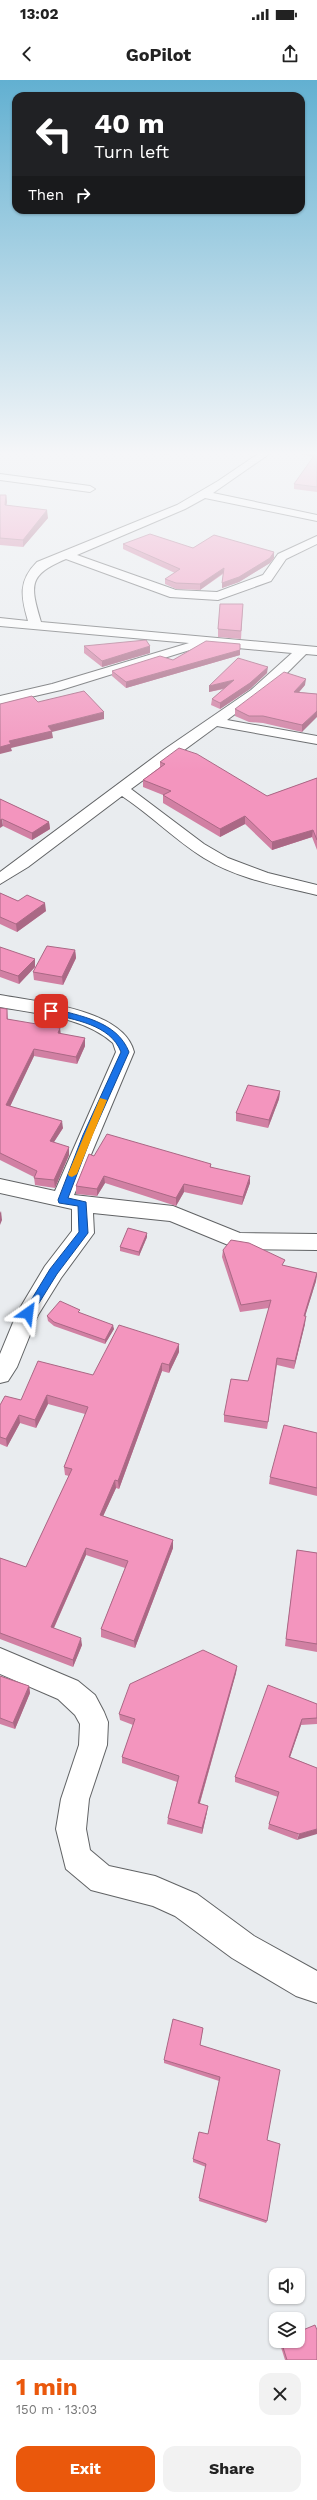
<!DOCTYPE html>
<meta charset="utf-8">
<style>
:root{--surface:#fff;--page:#f2f2f2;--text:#222;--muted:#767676;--accent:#ea580c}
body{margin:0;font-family:"Work Sans",sans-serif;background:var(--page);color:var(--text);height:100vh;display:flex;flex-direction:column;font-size:15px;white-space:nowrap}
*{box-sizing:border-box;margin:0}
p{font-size:13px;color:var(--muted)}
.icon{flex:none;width:22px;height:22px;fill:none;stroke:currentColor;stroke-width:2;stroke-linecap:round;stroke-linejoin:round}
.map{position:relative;height:2280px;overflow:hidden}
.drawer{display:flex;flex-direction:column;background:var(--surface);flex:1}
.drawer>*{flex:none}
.banner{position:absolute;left:12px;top:12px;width:293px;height:122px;border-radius:12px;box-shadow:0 1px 3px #0004;background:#202124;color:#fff;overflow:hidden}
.fabs{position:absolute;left:269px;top:2188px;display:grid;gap:8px}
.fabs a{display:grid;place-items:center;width:36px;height:36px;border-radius:8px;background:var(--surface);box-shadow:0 1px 3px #0004;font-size:20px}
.pin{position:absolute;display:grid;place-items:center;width:34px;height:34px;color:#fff;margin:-17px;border-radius:8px;box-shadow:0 2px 6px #0006}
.me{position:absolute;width:44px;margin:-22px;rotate:31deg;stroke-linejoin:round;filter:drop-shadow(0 0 3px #0008)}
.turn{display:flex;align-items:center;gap:14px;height:84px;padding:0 16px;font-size:18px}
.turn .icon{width:52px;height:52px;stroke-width:2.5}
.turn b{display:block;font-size:28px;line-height:34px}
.then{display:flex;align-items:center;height:38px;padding:0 16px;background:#0003;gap:8px;font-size:15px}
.round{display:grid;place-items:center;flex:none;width:42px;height:42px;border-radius:12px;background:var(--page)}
.head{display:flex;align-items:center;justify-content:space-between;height:68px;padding:0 16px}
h1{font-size:24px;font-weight:700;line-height:30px;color:var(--accent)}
.action{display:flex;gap:8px;margin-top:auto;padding:8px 16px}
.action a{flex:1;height:46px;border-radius:12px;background:var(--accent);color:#fff;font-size:16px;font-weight:700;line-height:46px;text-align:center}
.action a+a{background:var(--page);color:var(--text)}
.status{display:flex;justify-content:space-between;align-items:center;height:28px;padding:0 20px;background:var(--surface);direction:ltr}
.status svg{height:11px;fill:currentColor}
header{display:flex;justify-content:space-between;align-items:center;height:52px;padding:0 16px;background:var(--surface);font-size:18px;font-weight:700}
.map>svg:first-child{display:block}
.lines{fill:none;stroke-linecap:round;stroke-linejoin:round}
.street-casing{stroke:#616365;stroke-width:2}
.street{fill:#fff;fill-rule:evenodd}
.wall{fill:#d180a3}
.shaded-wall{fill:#aa6885}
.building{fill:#f395be;stroke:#aa6885}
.route{fill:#1a73e8;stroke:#114b97}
.slow{fill:#f59e0b}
</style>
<div class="status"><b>13:02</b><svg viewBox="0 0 49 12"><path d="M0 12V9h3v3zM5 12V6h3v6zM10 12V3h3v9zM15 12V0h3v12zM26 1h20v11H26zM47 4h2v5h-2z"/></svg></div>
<header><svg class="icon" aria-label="back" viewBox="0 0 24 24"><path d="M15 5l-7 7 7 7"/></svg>GoPilot<svg class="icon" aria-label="share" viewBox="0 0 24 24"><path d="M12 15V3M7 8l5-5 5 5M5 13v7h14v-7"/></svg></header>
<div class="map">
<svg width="317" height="2280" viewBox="0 0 317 2280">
<rect width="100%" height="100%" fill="#e9ecef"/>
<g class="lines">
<defs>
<g id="street">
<path d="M261,372H272L213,413L317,435V441L205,418L185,429L77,475L176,510L217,512L263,495L278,474L317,456V464L286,479L271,501L218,520L170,517L66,479C28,495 30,505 41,542L317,567V575L306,574L277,603L227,640L317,656V664L217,646L131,709L204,764L228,778L268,793L317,805V815C279,806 238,799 204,778C175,760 151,735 122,716L28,787L0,804V792L165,669L251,610L292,573L206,565L61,610L0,624V616L52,604L189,563L0,546V538L28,541C21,517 18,501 37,482L177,425L218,401Z"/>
<path d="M0,394L90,406L95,409L90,412L0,400Z"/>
<path d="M0,915C37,922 124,929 134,972L74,1115L173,1126L240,1153L317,1154V1170L238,1169L170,1141L93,1133L94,1153L61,1198L38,1235L17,1287L8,1301L0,1303V1274L17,1233L45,1186L72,1151V1129L0,1113V1099L55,1111L116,972L113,963C84,937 38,934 0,927Z"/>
<path d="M0,1568L78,1601L95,1615L104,1632L108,1642L107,1665L89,1719L86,1749L90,1770L109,1786L155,1796L197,1814L254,1856L317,1891V1923L296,1916L232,1878L175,1836L153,1826L91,1810L66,1789L56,1749L61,1719L79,1665L80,1644L75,1635L58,1619L0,1594Z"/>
</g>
</defs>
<use href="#street" class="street-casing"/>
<use href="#street" class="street"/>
</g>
<g class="wall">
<path d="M46,372H64L60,374Z"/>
<path d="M152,372H171L168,375Z"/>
<path d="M293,372H317V412L294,409V404L313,377Z"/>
<path d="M0,415H6L7,422L6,425L48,438L23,467L0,465Z"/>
<path d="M123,464L274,472V478L270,483L239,502L222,508L223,494L200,510L176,509L165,504V499L175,493L123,469Z"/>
<path d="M243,524L241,559L218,557V549Z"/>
<path d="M240,564V575L126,608L112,596V591L173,580Z"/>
<path d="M84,566L150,573L102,587L84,573Z"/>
<path d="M267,593L250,609L220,629L211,625L212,619L224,609L209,612V606Z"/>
<path d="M305,605L299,612L317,614L302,652L263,643L249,642L235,636V629Z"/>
<path d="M160,682L267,716L317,698V770L312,757L272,770L245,744L220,757L163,723V715L143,707V700L160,687Z"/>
<path d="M0,719L49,742L50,749L32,760L3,746Z"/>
<path d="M0,813L18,821L46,831L17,852L0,844Z"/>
<path d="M0,867L35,887L19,904L0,897Z"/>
<path d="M75,870L76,878L63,905L34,900L33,892Z"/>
<path d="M0,928L7,929L8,939L61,954L85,958V966L77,984L34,976L10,1026L63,1048L54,1062L69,1075L55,1108L35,1105L34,1097L0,1080Z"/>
<path d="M280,1011L279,1019L268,1048L236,1041V1033Z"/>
<path d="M94,1076L211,1084V1087L250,1103L242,1125L184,1112L176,1126L105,1103L97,1116L76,1114V1106Z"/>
<path d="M147,1157L139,1176L120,1171V1167Z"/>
<path d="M223,1170L284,1186L317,1193L316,1201L305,1236V1244L294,1289L277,1285L267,1349L224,1342V1335L248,1301L269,1228L240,1232L222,1177Z"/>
<path d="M80,1233L114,1249L105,1264L54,1246L48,1241L47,1236Z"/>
<path d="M179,1272L169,1293L162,1291L119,1409L116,1408L103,1436L173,1460V1468L135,1568L101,1557V1549L125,1488L86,1475L54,1548L82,1565L73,1587L0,1559V1478L26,1487L69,1396L65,1395L64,1387L85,1334L48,1324L36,1348L20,1343L7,1367L0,1364V1325L21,1320L93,1295Z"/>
<path d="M317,1353V1416L269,1404L270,1397Z"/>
<path d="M297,1470L317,1473V1572L285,1566Z"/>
<path d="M237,1586L236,1593L200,1723L207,1732L202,1754L167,1744L168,1738L177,1702L122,1683V1677L133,1645L120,1640L119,1634Z"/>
<path d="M0,1596L29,1606L30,1613L15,1649L0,1644Z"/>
<path d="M317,1624V1644L301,1645L290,1677L317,1688L297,1760L268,1749L269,1744L278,1717L235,1702V1697Z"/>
<path d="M203,1948L200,1966L267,2060V2141L266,2143L199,2121L206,2087L193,2082V2079L208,2054L219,2001L164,1983V1980Z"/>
<path d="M279,2261H298L317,2280H285Z"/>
</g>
<g class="shaded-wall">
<path d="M6,415L7,422L5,432V425Z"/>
<path d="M47,430L48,438L23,467V460Z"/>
<path d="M274,472V478L270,483L239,502L222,508V503Z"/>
<path d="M224,488L223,493L200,510V504Z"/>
<path d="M150,566V573L102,587V581Z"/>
<path d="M240,570V575L126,608V602Z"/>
<path d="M268,587L267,593L250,609L220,629V623Z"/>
<path d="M306,599L305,605L294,618V612Z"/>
<path d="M234,600V606L209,612V606Z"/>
<path d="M317,631V637L302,652V645Z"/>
<path d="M104,632V639L52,652L53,658L11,668L12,671L0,674V667L9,661L48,646Z"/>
<path d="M245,736V744L220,757V749Z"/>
<path d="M2,739L3,746L0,748V740Z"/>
<path d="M49,742L50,749L32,760V753Z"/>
<path d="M313,750L312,757L272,770V762Z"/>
<path d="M45,823L46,831L17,852L16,844Z"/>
<path d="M75,870L76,878L63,905L62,897Z"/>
<path d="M35,879V887L19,904L18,896Z"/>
<path d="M60,948L61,955L58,953Z"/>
<path d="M85,958V966L77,984L76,977Z"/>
<path d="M34,969V976L7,1033L6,1025Z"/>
<path d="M280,1011L279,1019L268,1048L269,1040Z"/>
<path d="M62,1041L63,1048L50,1068V1061Z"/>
<path d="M69,1067V1075L55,1108L54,1100Z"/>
<path d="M104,1096L105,1103L97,1116V1109Z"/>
<path d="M250,1096V1103L242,1125L243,1117Z"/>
<path d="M184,1104V1112L176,1126V1118Z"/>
<path d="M1,1131L2,1140L0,1145V1133Z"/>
<path d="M147,1153V1157L139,1176V1172Z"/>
<path d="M317,1193L316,1201L303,1243L304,1236Z"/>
<path d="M306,1236L305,1244L294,1289L295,1281Z"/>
<path d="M113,1245L114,1249L105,1264V1260Z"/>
<path d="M179,1264V1272L169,1293V1285Z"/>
<path d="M162,1283V1291L119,1409L118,1401Z"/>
<path d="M47,1315L48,1324L36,1348L35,1340Z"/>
<path d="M19,1335L20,1343L7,1367L6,1359Z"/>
<path d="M115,1400L116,1408L100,1443V1435Z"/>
<path d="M173,1460V1468L135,1568L134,1561Z"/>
<path d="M86,1468V1475L51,1554V1547Z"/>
<path d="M81,1558L82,1565L73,1587V1580Z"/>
<path d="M237,1586L236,1593L198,1729V1723Z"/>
<path d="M29,1606L30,1613L15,1649L13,1643Z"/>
<path d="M302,1639L301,1645L288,1683L289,1677Z"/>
<path d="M208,1726L207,1732L202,1754V1748Z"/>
<path d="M317,1749V1754L297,1760L299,1754Z"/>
</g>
<g class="building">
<path d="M312,372H317V407L294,404L316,373Z"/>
<path d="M0,415H6L5,425L47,430L23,460L0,458Z"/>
<path d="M150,454L193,468L214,455L274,472L270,478L239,497L222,503L224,488L200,504L176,503L165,499L180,489L123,464Z"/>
<path d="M220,524H243L241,551L218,549Z"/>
<path d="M146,560L150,566L102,581L84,566Z"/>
<path d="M206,561L240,564V570L126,602L112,591L160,576L173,580Z"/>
<path d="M238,578L268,587L250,603L220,623L212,619L234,600L209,606Z"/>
<path d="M284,592L306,599L294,612L317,614V631L302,645L263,636H249L235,629Z"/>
<path d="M84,611L104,632L48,646L52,651L9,661L11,664L0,667V624L32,616L38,622Z"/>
<path d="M179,668L197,674L267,716L317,698V760L313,750L272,762L245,736L220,749L163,715L171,711L143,700L165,684L160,682Z"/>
<path d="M0,719L49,742L32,753L2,739L0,740Z"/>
<path d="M0,813L18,821L27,815L45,823L16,844L0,837Z"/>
<path d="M47,866L75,870L62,897L33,892Z"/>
<path d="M0,867L35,879L18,896L0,890Z"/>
<path d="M0,928L7,929V939L60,948L58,953L85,958L76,977L34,969L6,1025L62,1041L50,1061L69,1067L54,1100L34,1098L37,1091L0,1073Z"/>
<path d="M248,1005L280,1011L269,1040L236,1033Z"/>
<path d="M107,1054L211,1084L210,1087L250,1096L243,1117L184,1104L176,1118L104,1096L97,1109L76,1106L89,1074L94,1076Z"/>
<path d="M128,1148L147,1153L139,1172L120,1167Z"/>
<path d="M231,1160L249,1163L285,1180L282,1185L317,1193L304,1236H306L295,1281L277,1278L268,1342L224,1335L231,1299L248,1301L271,1220L241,1225L223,1170Z"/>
<path d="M60,1221L80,1230L78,1232L113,1245L105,1260L54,1242L47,1236Z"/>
<path d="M119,1245L179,1264L169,1285L162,1283L118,1401L115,1400L100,1435L173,1460L134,1561L101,1549L128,1481L86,1468L51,1547L81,1558L73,1580L0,1553V1478L26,1487L72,1389L64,1387L88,1327L47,1315L35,1340L19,1335L6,1359L0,1357V1325L5,1316L21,1320L38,1281L93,1295Z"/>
<path d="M284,1345L317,1353V1408L270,1397Z"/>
<path d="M297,1470L317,1473V1564L286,1559Z"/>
<path d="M203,1570L237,1586L198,1723L208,1726L202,1748L168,1738L179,1696L122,1677L135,1639L119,1634L130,1604Z"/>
<path d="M0,1596L29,1606L13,1643L0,1638Z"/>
<path d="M268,1605L317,1624V1638L302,1639L289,1677L317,1688V1749L299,1754L269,1744L279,1712L235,1697Z"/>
<path d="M173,1939L203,1948L200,1965L280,1990L267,2060L280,2064L267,2141L199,2118L206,2084L193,2079L199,2052L208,2054L220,1997L164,1980Z"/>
<path d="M315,2245L317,2250V2280H287L281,2261H298V2252Z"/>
</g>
<linearGradient id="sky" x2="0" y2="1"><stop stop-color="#62b0d1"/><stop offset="0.54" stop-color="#f5f6f8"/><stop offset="1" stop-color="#f5f6f8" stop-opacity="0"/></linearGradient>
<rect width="317" height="691" fill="url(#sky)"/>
<path class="route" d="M51,928C80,936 117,941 129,972L92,1055L68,1118L86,1122L88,1153L57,1194L31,1236H25V1230L50,1189L79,1152L78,1126L59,1123L58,1120L83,1055L121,972C110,944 74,940 48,933L47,931Z"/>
<path class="slow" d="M100,1018L107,1020L77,1094L72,1097L69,1096L68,1094Z"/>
</svg>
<div class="fabs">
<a><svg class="icon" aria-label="sound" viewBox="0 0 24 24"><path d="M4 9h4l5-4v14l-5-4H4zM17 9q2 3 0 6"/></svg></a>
<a><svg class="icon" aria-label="layers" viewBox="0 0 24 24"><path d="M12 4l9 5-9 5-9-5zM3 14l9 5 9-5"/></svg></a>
</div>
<div class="pin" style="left:51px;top:931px;background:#d93025"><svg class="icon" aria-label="arrive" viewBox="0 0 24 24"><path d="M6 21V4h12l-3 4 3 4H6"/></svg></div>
<svg class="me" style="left:28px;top:1233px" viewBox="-20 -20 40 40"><path d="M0-17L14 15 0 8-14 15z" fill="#1a73e8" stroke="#fff" stroke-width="4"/></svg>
<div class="banner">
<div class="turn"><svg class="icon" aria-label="left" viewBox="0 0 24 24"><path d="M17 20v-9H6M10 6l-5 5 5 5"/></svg><div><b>40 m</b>Turn left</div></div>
<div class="then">Then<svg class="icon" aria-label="right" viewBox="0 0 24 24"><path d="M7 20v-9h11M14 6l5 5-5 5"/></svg></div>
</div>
</div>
<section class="drawer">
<div class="head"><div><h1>1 min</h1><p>150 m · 13:03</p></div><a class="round"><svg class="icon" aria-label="close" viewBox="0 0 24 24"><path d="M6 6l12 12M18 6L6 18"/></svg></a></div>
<div class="action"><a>Exit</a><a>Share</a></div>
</section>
